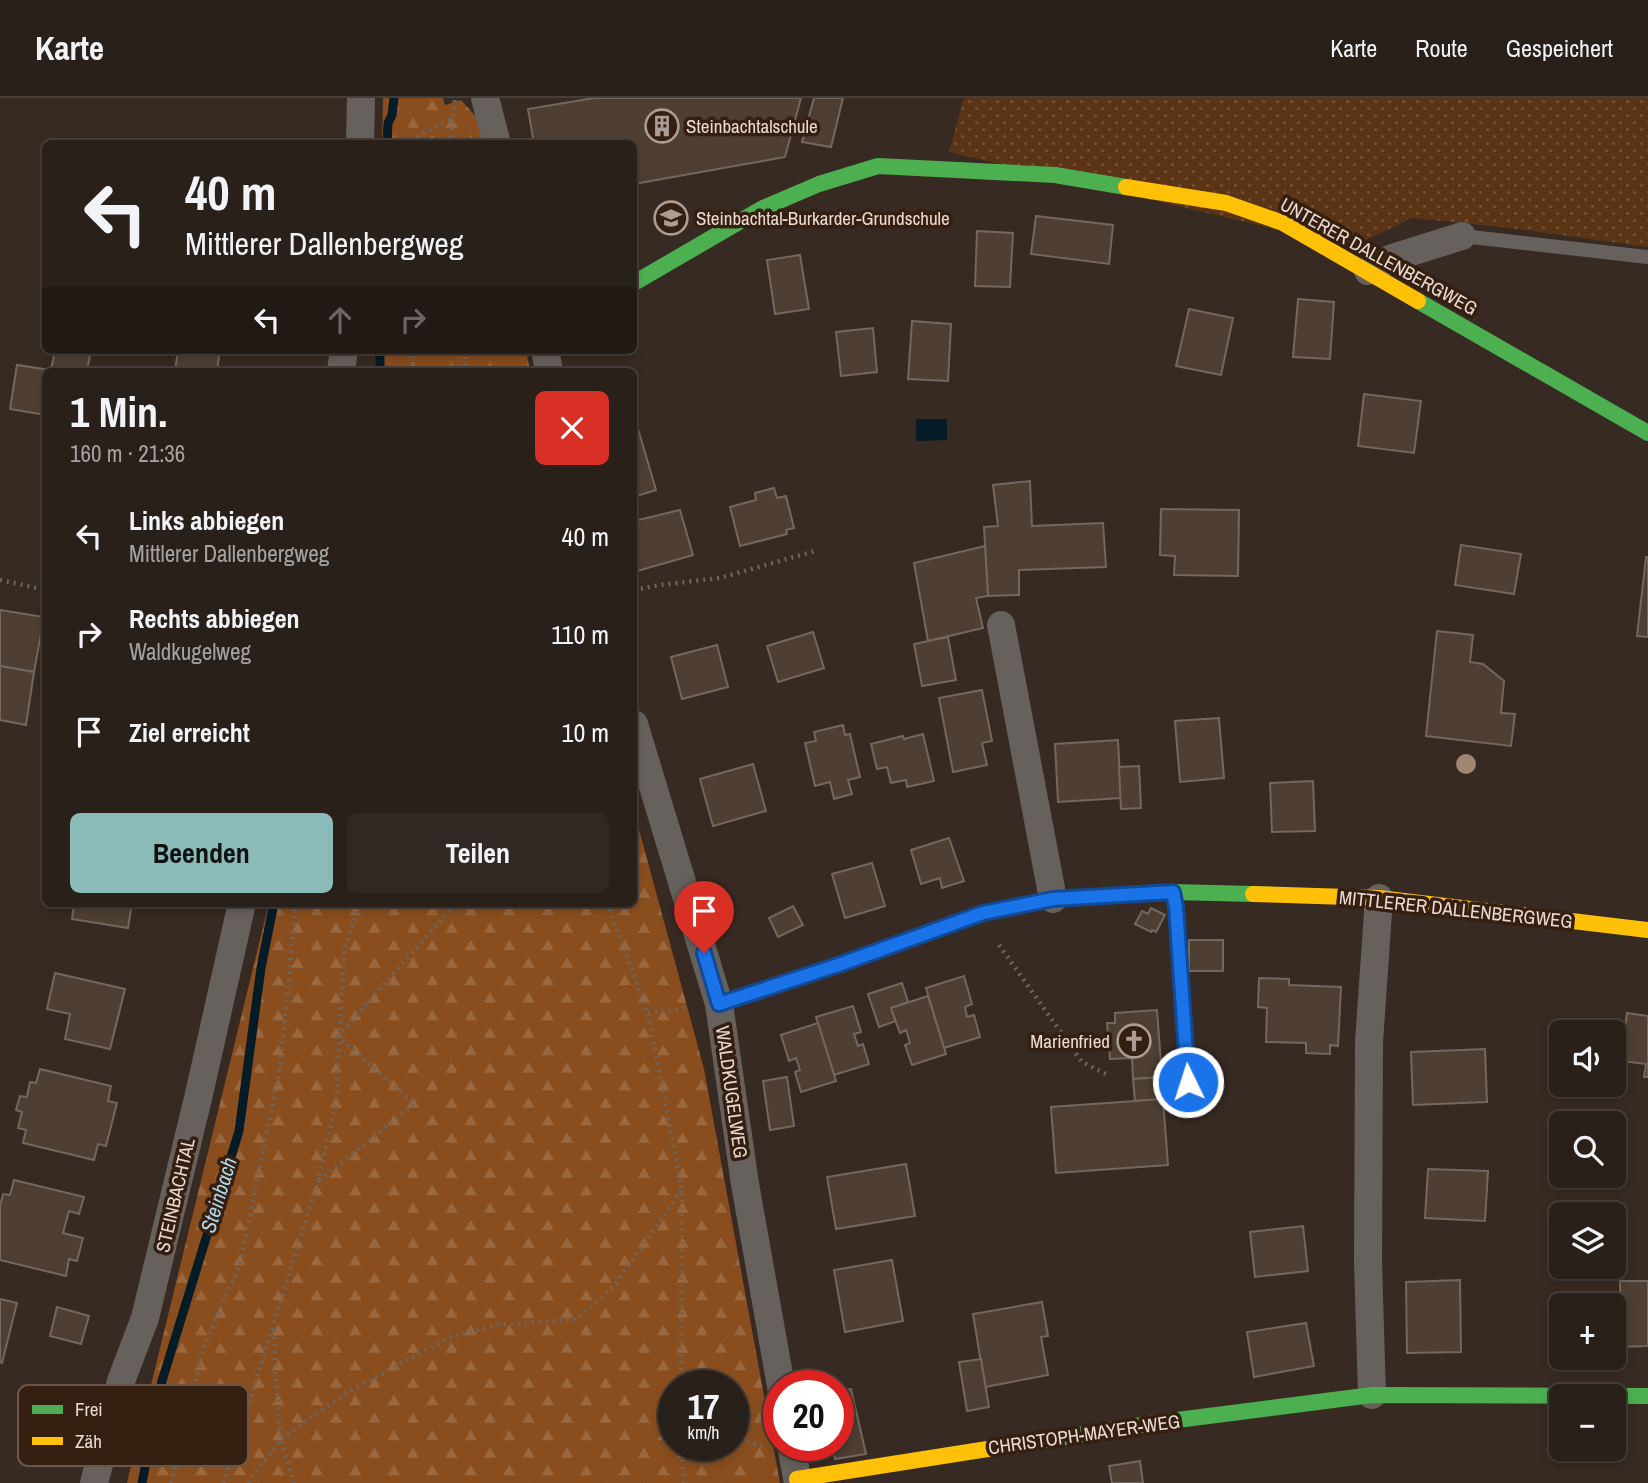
<!DOCTYPE html>
<html lang="de">
<meta charset="utf-8">
<style>
:root{--surface:#29201a;--page:#312823;--text:#f1f3f6;--muted:#a5a3a2;--line:#453e39;--accent:#8bbbb9}
body{margin:0;font-family:"Archivo Narrow",sans-serif;background:var(--page);color:var(--text);height:100vh;display:flex;flex-direction:column;font-size:26px;white-space:nowrap}
*{box-sizing:border-box;margin:0}
p{font-size:23px;color:var(--muted)}
.icon{flex:none;width:38px;height:38px;fill:none;stroke:currentColor;stroke-width:2;stroke-linecap:round;stroke-linejoin:round}
.map{position:relative;flex:1;overflow:hidden}
.drawer{position:absolute;left:42px;top:270px;width:595px;height:539px;display:flex;flex-direction:column;background:var(--surface);border-radius:10px;box-shadow:0 4px 10px #0003,0 0 0 2px var(--line)}
.drawer>*{flex:none}
.top-card{position:absolute;left:42px;top:42px;width:595px;height:214px;border-radius:10px;box-shadow:0 4px 10px #0003,0 0 0 2px var(--line);background:#29201a;color:var(--text);overflow:hidden}
.tools{position:absolute;left:1549px;top:922px;display:grid;gap:14px}
.tools a{display:grid;place-items:center;width:77px;height:77px;border-radius:10px;background:var(--surface);box-shadow:0 4px 10px #0003,0 0 0 2px var(--line);font-size:35px}
.speed{position:absolute;left:658px;top:1272px;display:flex;gap:14px;font-size:35px;font-weight:700;text-align:center}
.speed>*{display:grid;place-content:center;width:91px;height:91px;border-radius:50%;background:var(--surface);box-shadow:0 4px 10px #0003,0 0 0 2px var(--line);line-height:1}
.speed small{font-size:18px;font-weight:400}
.speed .limit{border:10px solid #d22;background:#fff;color:#111}
.pin{position:absolute;display:grid;place-items:center;width:60px;height:60px;color:#fff;margin:-72px -30px;border-radius:50% 50% 50% 0;rotate:-45deg;box-shadow:0 0 7px #0007}
.pin .icon{rotate:45deg}
.me{position:absolute;width:77px;margin:-38px;rotate:356deg;stroke-linejoin:round;filter:drop-shadow(0 0 5px #0008)}
.turn{display:flex;align-items:center;gap:24px;height:147px;padding:0 28px;font-size:32px}
.turn .icon{width:91px;height:91px;stroke-width:2.5}
.turn b{display:block;font-size:49px;line-height:60px}
.lanes{display:flex;align-items:center;height:66px;padding:0 28px;background:#0003;justify-content:center;gap:35px;direction:ltr}
.lanes .off{opacity:.35}
.round{display:grid;place-items:center;flex:none;width:74px;height:74px;border-radius:10px;background:var(--page)}
.summary{display:flex;align-items:center;justify-content:space-between;height:119px;padding:0 28px}
h1{font-size:42px;font-weight:700;line-height:52px}
.primary-button{display:flex;gap:14px;margin-top:auto;padding:14px 28px}
.primary-button a{flex:1;height:80px;border-radius:10px;background:var(--accent);color:#111;font-size:28px;font-weight:700;line-height:80px;text-align:center}
.primary-button a+a{background:var(--page);color:var(--text)}
ul{padding:0;list-style:none}
li{display:flex;align-items:center;gap:21px;height:98px;padding:0 28px}
li div{flex:1}
li b{display:block;font-size:26px}
li em{font-style:normal}
header{display:flex;align-items:center;gap:42px;box-sizing:border-box;height:98px;padding:0 35px;background:var(--surface);border-bottom:2px solid var(--line)}
header strong{font-size:33px}
nav{display:flex;gap:38px;margin-inline-start:auto;font-size:24px}
.map>svg:first-child{display:block}
.grass{fill:url(#grass-dots)}
.forest{fill:url(#forest-firs);fill-rule:evenodd}
.water{fill:#051b26}
.lines{fill:none;stroke-linecap:round;stroke-linejoin:round}
.stream{stroke:#051b26;stroke-width:9}
.building{fill:#4e3f32;stroke:#726860;stroke-width:2}
.path{stroke:#6c6661;stroke-width:4.5;stroke-dasharray:2 5;stroke-linecap:butt}
.lane{stroke:#67615e;stroke-width:14}
.street{stroke:#67615e;stroke-width:28}
.fast{stroke:#4caf50;stroke-width:16}
.slow{stroke:#ffc107;stroke-width:16}
.tree{fill:#a28674}
.route-casing{stroke:#114b97;stroke-width:18}
.route{stroke:#1a73e8;stroke-width:12}
.labels{text-anchor:middle;stroke-width:7;stroke-linejoin:round;paint-order:stroke}
.poi-label{font-size:19px;fill:#e9dad1;stroke:#351f10;text-anchor:start}
.street-label{font-size:19px;fill:#e9dad1;stroke:#351f10}
.water-label{font-size:21px;font-style:italic;fill:#aedaf1;stroke:#351f10}
.key{fill:#351f10;stroke:#6b574a;stroke-width:2}
.key-label{font-size:19px;fill:#e9dad1}
</style>
<header>
<strong>Karte</strong>
<nav><a>Karte</a><a>Route</a><a>Gespeichert</a></nav>
</header>
<div class="map">
<svg width="1648" height="1385" viewBox="0 0 1648 1385">
<defs>
<pattern id="grass-dots" width="8" height="8" patternUnits="userSpaceOnUse" patternTransform="scale(1.75)"><rect width="8" height="8" fill="#5b3415"/><path d="M2 2h.1M6 6h.1" fill="none" stroke="#735136" stroke-width="1.8" stroke-linecap="round"/></pattern>
<pattern id="forest-firs" width="22" height="20" patternUnits="userSpaceOnUse" patternTransform="scale(1.75)"><rect width="22" height="20" fill="#8a4e1e"/><path d="M5 1l3.5 6h-7zM16 11l3.5 6h-7z" fill="#9a673e"/></pattern>
</defs>
<rect width="100%" height="100%" fill="#372a22"/>
<path class="grass" d="M964,0H1648V149L1502,129L1412,120L1352,149L949,54Z"/>
<g class="forest">
<path d="M383,0H443L445,7L461,2L480,23L485,46H382Z"/>
<path d="M376,252H526L530,273H376Z"/>
<path d="M634,713L704,971L780,1385H127L269,805H634ZM674,1288H733V1348H674Z"/>
</g>
<path class="water" d="M916,321H947V342L916,343Z"/>
<g class="lines">
<g class="stream">
<path d="M387,46L388,25L392,17L394,0"/>
<path d="M380,252V273"/>
<path d="M142,1385L162,1283L239,1033L261,870L274,805"/>
</g>
</g>
<g class="building">
<path d="M594,0H801L785,59L634,86V46H534L528,11Z"/>
<path d="M814,0H843L831,49L802,44Z"/>
<path d="M1036,118L1113,127L1109,166L1031,156Z"/>
<path d="M977,133L1013,135L1010,189L975,188Z"/>
<path d="M800,157L809,211L775,216L767,162Z"/>
<path d="M1298,201L1334,204L1330,261L1293,259Z"/>
<path d="M1189,211L1233,220L1221,277L1176,268Z"/>
<path d="M912,223L951,226L948,283L908,281Z"/>
<path d="M873,230L877,274L841,278L836,234Z"/>
<path d="M55,252H91L87,273H46V317L10,311L17,267L51,272Z"/>
<path d="M178,252H220L217,273H175Z"/>
<path d="M1364,296L1421,303L1414,355L1358,348Z"/>
<path d="M634,317L656,392L634,399Z"/>
<path d="M1030,383L1032,428L1103,425L1106,469L1019,472V497L988,498L984,429L998,428L993,387Z"/>
<path d="M774,390L777,400L786,398L794,430L786,432L787,436L740,448L730,409L756,402L755,395Z"/>
<path d="M1161,411L1239,412L1238,478L1174,477L1175,458L1160,457Z"/>
<path d="M680,412L693,457L634,474V423Z"/>
<path d="M1461,447L1521,456L1514,496L1455,487Z"/>
<path d="M985,448L988,498L976,500L983,530L928,543L914,465Z"/>
<path d="M1646,459H1648V539L1637,538Z"/>
<path d="M0,512L44,519L34,574L0,568Z"/>
<path d="M1437,533L1473,537L1470,564L1483,566L1504,583L1501,615L1515,616L1511,648L1426,638Z"/>
<path d="M813,534L824,570L778,584L767,548Z"/>
<path d="M948,539L956,582L922,588L914,546Z"/>
<path d="M717,547L728,589L682,601L671,559Z"/>
<path d="M0,568L34,574L26,627L0,622Z"/>
<path d="M982,592L992,643L982,645L987,667L953,674L939,600Z"/>
<path d="M1219,620L1224,680L1180,684L1175,623Z"/>
<path d="M843,627L845,637L850,636L860,679L848,682L852,696L834,701L830,684L815,688L805,645L816,643L814,634Z"/>
<path d="M923,636L934,683L907,689L906,682L891,685L887,669L877,671L871,646L903,638L904,641Z"/>
<path d="M1118,642L1121,700L1058,704L1055,646Z"/>
<path d="M753,666L766,713L713,728L700,681Z"/>
<path d="M1139,668L1141,710L1121,711L1119,669Z"/>
<path d="M1313,683L1315,733L1272,734L1270,685Z"/>
<path d="M949,740L964,783L942,790L940,780L921,786L911,752Z"/>
<path d="M872,765L885,808L845,820L832,776Z"/>
<path d="M74,805H132L128,830L72,821Z"/>
<path d="M793,808L803,827L778,839L769,820Z"/>
<path d="M1151,810L1165,817L1156,834L1152,832L1151,834L1135,826L1142,813L1148,816Z"/>
<rect x="1189" y="842" width="34" height="31"/>
<path d="M55,875L125,891L110,951L65,941L70,916L47,911Z"/>
<path d="M964,878L972,906L965,909L967,919L974,917L980,939L944,950L926,890Z"/>
<path d="M1259,880L1289,881V887L1341,889L1338,948L1330,947V956L1306,955V945L1266,944L1267,910L1258,909Z"/>
<path d="M902,885L908,904L891,910L896,923L879,929L868,896Z"/>
<path d="M928,898L946,956L912,967L905,947L910,945L906,932L900,935L891,910Z"/>
<path d="M853,908L861,934L854,936L858,948L863,946L869,966L834,977L816,919Z"/>
<path d="M1157,912L1162,979L1133,981L1132,960L1110,961L1107,925H1115V915Z"/>
<path d="M1627,915L1648,918V979H1644L1646,966L1621,963Z"/>
<path d="M818,925L836,983L801,994L795,974L800,972L796,960L789,963L781,937Z"/>
<path d="M1485,951L1487,1004L1413,1007L1411,954Z"/>
<path d="M40,971L111,988L108,1003L117,1005L106,1048L98,1046L94,1062L23,1045L26,1032L18,1030L22,1014L16,1012L20,998L27,999L30,984L36,985Z"/>
<path d="M787,979L794,1028L770,1032L763,983Z"/>
<path d="M1162,979L1163,1001L1135,1003L1133,981Z"/>
<path d="M1163,1001L1168,1067L1056,1075L1051,1009Z"/>
<path d="M906,1066L915,1118L836,1131L827,1079Z"/>
<path d="M1428,1071L1488,1073L1485,1123L1425,1120Z"/>
<path d="M14,1082L84,1099L79,1116L69,1113L63,1135L83,1140L77,1163L69,1161L66,1178L0,1162V1108L3,1096L10,1097Z"/>
<path d="M1303,1128L1308,1173L1255,1179L1250,1134Z"/>
<path d="M892,1162L903,1223L845,1234L834,1172Z"/>
<path d="M1460,1182L1461,1254L1407,1255L1406,1184Z"/>
<path d="M1620,1183H1648V1248L1621,1249Z"/>
<path d="M0,1201L17,1205L2,1265L0,1264Z"/>
<path d="M1042,1204L1048,1238L1041,1239L1048,1277L985,1289L973,1216Z"/>
<path d="M57,1209L89,1218L81,1246L50,1238Z"/>
<path d="M1306,1225L1314,1268L1254,1279L1247,1234Z"/>
<path d="M981,1261L989,1309L967,1313L959,1264Z"/>
<path d="M851,1291L866,1356L835,1361L832,1348H838V1294Z"/>
<path d="M1140,1363L1143,1385H1112L1109,1368Z"/>
</g>
<g class="lines">
<g class="path">
<path d="M417,46V39L452,20"/>
<path d="M450,46L455,1"/>
<path d="M464,252L465,273"/>
<path d="M412,273L413,252"/>
<path d="M0,482L46,492"/>
<path d="M634,492L660,487L720,480L815,453"/>
<path d="M607,805L648,915L682,1091L681,1288"/>
<path d="M999,847L1082,964L1106,976"/>
<path d="M648,915L689,910"/>
<path d="M319,1082L415,1006L338,938L444,819L461,805"/>
<path d="M274,1232L276,1285L281,1341L294,1385"/>
<path d="M733,1341L764,1348"/>
<path d="M681,1348L684,1385"/>
<path d="M171,1385L204,1248L240,1166L280,970L296,805"/>
<path d="M224,1385L318,1083L336,1005L344,852L360,805"/>
<path d="M248,1385L281,1341L346,1295L451,1239L497,1227L577,1221L615,1187L682,1091"/>
</g>
<g class="lane">
<path d="M1462,138L1648,159"/>
<path d="M1173,796L1176,809L1188,984"/>
</g>
<g class="street">
<path d="M485,0L497,46"/>
<path d="M360,46L361,0"/>
<path d="M1368,173L1392,160L1462,138"/>
<path d="M545,252L549,273"/>
<path d="M341,273L344,252"/>
<path d="M1001,527L1053,801"/>
<path d="M634,626L719,906L745,1086L781,1288"/>
<path d="M1372,1297L1368,1164L1369,944L1379,800"/>
<path d="M791,1348L798,1385"/>
<path d="M94,1385L121,1283L145,1220L199,996L242,805"/>
</g>
<g class="fast">
<path d="M634,185L763,110L819,86L878,68L1055,77L1126,89"/>
<path d="M1418,203L1648,335"/>
<path d="M719,906L841,866L983,815L1053,801L1173,794L1253,796"/>
<path d="M1013,1347L1154,1325L1372,1297L1648,1298"/>
</g>
<g class="slow">
<path d="M1126,89L1226,105L1283,125L1418,203"/>
<path d="M1253,796L1379,800L1648,832"/>
<path d="M797,1381L1013,1347"/>
</g>
</g>
<circle class="tree" cx="1466" cy="666" r="10"/>
<g class="lines">
<defs>
<path id="route" d="M704,855L719,906L841,866L983,815L1053,801L1173,794L1176,809L1188,984"/>
</defs>
<use href="#route" class="route-casing"/>
<use href="#route" class="route"/>
</g>
<defs>
<symbol id="building-ring" viewBox="-11 -11 22 22"><circle r="9.5" fill="#351f10" stroke="#ab9c94" stroke-width="1.5"/><path d="M-4-6H4V6H1V3H-1V6H-4ZM-2.5-4.3h1.7v1.8h-1.7ZM.8-4.3h1.7v1.8H.8ZM-2.5-1h1.7V.8h-1.7ZM.8-1h1.7V.8H.8Z" fill="#ab9c94"/></symbol>
<symbol id="school-ring" viewBox="-11 -11 22 22"><circle r="9.5" fill="#351f10" stroke="#ab9c94" stroke-width="1.5"/><path d="M0-5L7-2L0 1L-7-2ZM-4 1L0 2.5L4 1V4Q0 6-4 4Z" fill="#ab9c94"/></symbol>
<symbol id="church-ring" viewBox="-11 -11 22 22"><circle r="9.5" fill="#351f10" stroke="#ab9c94" stroke-width="1.5"/><path d="M-1.2-6h2.4v3.5h3.3v2.4h-3.3V6h-2.4V-.1h-3.3v-2.4h3.3Z" fill="#ab9c94"/></symbol>
</defs>
<g fill-rule="evenodd">
<use href="#building-ring" x="643" y="9" width="38" height="38"/>
<use href="#school-ring" x="652" y="101" width="38" height="38"/>
<use href="#church-ring" x="1115" y="924" width="38" height="38"/>
</g>
<g class="labels">
<g class="poi-label">
<text x="686" y="35">Steinbachtalschule</text>
<text x="696" y="127">Steinbachtal-Burkarder-Grundschule</text>
<text x="1110" y="950" text-anchor="end">Marienfried</text>
</g>
<g class="street-label">
<text transform="translate(1379 158) rotate(29)" y="7">UNTERER DALLENBERGWEG</text>
<text transform="translate(1456 811) rotate(6)" y="7">MITTLERER DALLENBERGWEG</text>
<text transform="translate(732 994) rotate(82)" y="7">WALDKUGELWEG</text>
<text transform="translate(175 1097) rotate(-77)" y="7">STEINBACHTAL</text>
<text transform="translate(1084 1336) rotate(-8)" y="7">CHRISTOPH-MAYER-WEG</text>
</g>
<g class="water-label">
<text transform="translate(219 1097) rotate(-73)" y="7">Steinbach</text>
</g>
</g>
<rect x="18" y="1287" width="230" height="81" rx="10" class="key"/>
<rect x="32" y="1307" width="31" height="9" fill="#4caf50"/>
<rect x="32" y="1339" width="31" height="8" fill="#ffc107"/>
<g class="key-label">
<text x="75" y="1318">Frei</text>
<text x="75" y="1350">Zäh</text>
</g>
</svg>
<div class="tools">
<a><svg class="icon" aria-label="sound" viewBox="0 0 24 24"><path d="M4 9h4l5-4v14l-5-4H4zM17 9q2 3 0 6"/></svg></a>
<a><svg class="icon" aria-label="search" viewBox="0 0 24 24"><circle cx="10" cy="10" r="6"/><path d="M15 15l6 6"/></svg></a>
<a><svg class="icon" aria-label="layers" viewBox="0 0 24 24"><path d="M12 4l9 5-9 5-9-5zM3 14l9 5 9-5"/></svg></a>
<a>+</a>
<a>−</a>
</div>
<div class="speed"><div>17<small>km/h</small></div><div class="limit">20</div></div>
<div class="pin" style="left:704px;top:855px;background:#d93025"><svg class="icon" aria-label="arrive" viewBox="0 0 24 24"><path d="M6 21V4h12l-3 4 3 4H6"/></svg></div>
<svg class="me" style="left:1188px;top:984px" viewBox="-20 -20 40 40"><circle r="17" fill="#1a73e8" stroke="#fff" stroke-width="3"/><path d="M0-11L8 9 0 5-8 9z" fill="#fff"/></svg>
<div class="top-card">
<div class="turn"><svg class="icon" aria-label="left" viewBox="0 0 24 24"><path d="M17 20v-9H6M10 6l-5 5 5 5"/></svg><div><b>40 m</b>Mittlerer Dallenbergweg</div></div>
<div class="lanes"><svg class="icon" aria-label="left" viewBox="0 0 24 24"><path d="M17 20v-9H6M10 6l-5 5 5 5"/></svg><svg class="icon off" aria-label="ahead" viewBox="0 0 24 24"><path d="M12 20V5M6 11l6-6 6 6"/></svg><svg class="icon off" aria-label="right" viewBox="0 0 24 24"><path d="M7 20v-9h11M14 6l5 5-5 5"/></svg></div>
</div>
<section class="drawer">
<div class="summary"><div><h1>1 Min.</h1><p>160 m · 21:36</p></div><a class="round" style="background:#d93025;color:#fff"><svg class="icon" aria-label="close" viewBox="0 0 24 24"><path d="M6 6l12 12M18 6L6 18"/></svg></a></div>
<ul>
<li><svg class="icon" aria-label="left" viewBox="0 0 24 24"><path d="M17 20v-9H6M10 6l-5 5 5 5"/></svg><div><b>Links abbiegen</b><p>Mittlerer Dallenbergweg</p></div><em>40 m</em></li>
<li><svg class="icon" aria-label="right" viewBox="0 0 24 24"><path d="M7 20v-9h11M14 6l5 5-5 5"/></svg><div><b>Rechts abbiegen</b><p>Waldkugelweg</p></div><em>110 m</em></li>
<li><svg class="icon" aria-label="arrive" viewBox="0 0 24 24"><path d="M6 21V4h12l-3 4 3 4H6"/></svg><div><b>Ziel erreicht</b></div><em>10 m</em></li>
</ul>
<div class="primary-button"><a>Beenden</a><a>Teilen</a></div>
</section>
</div>
